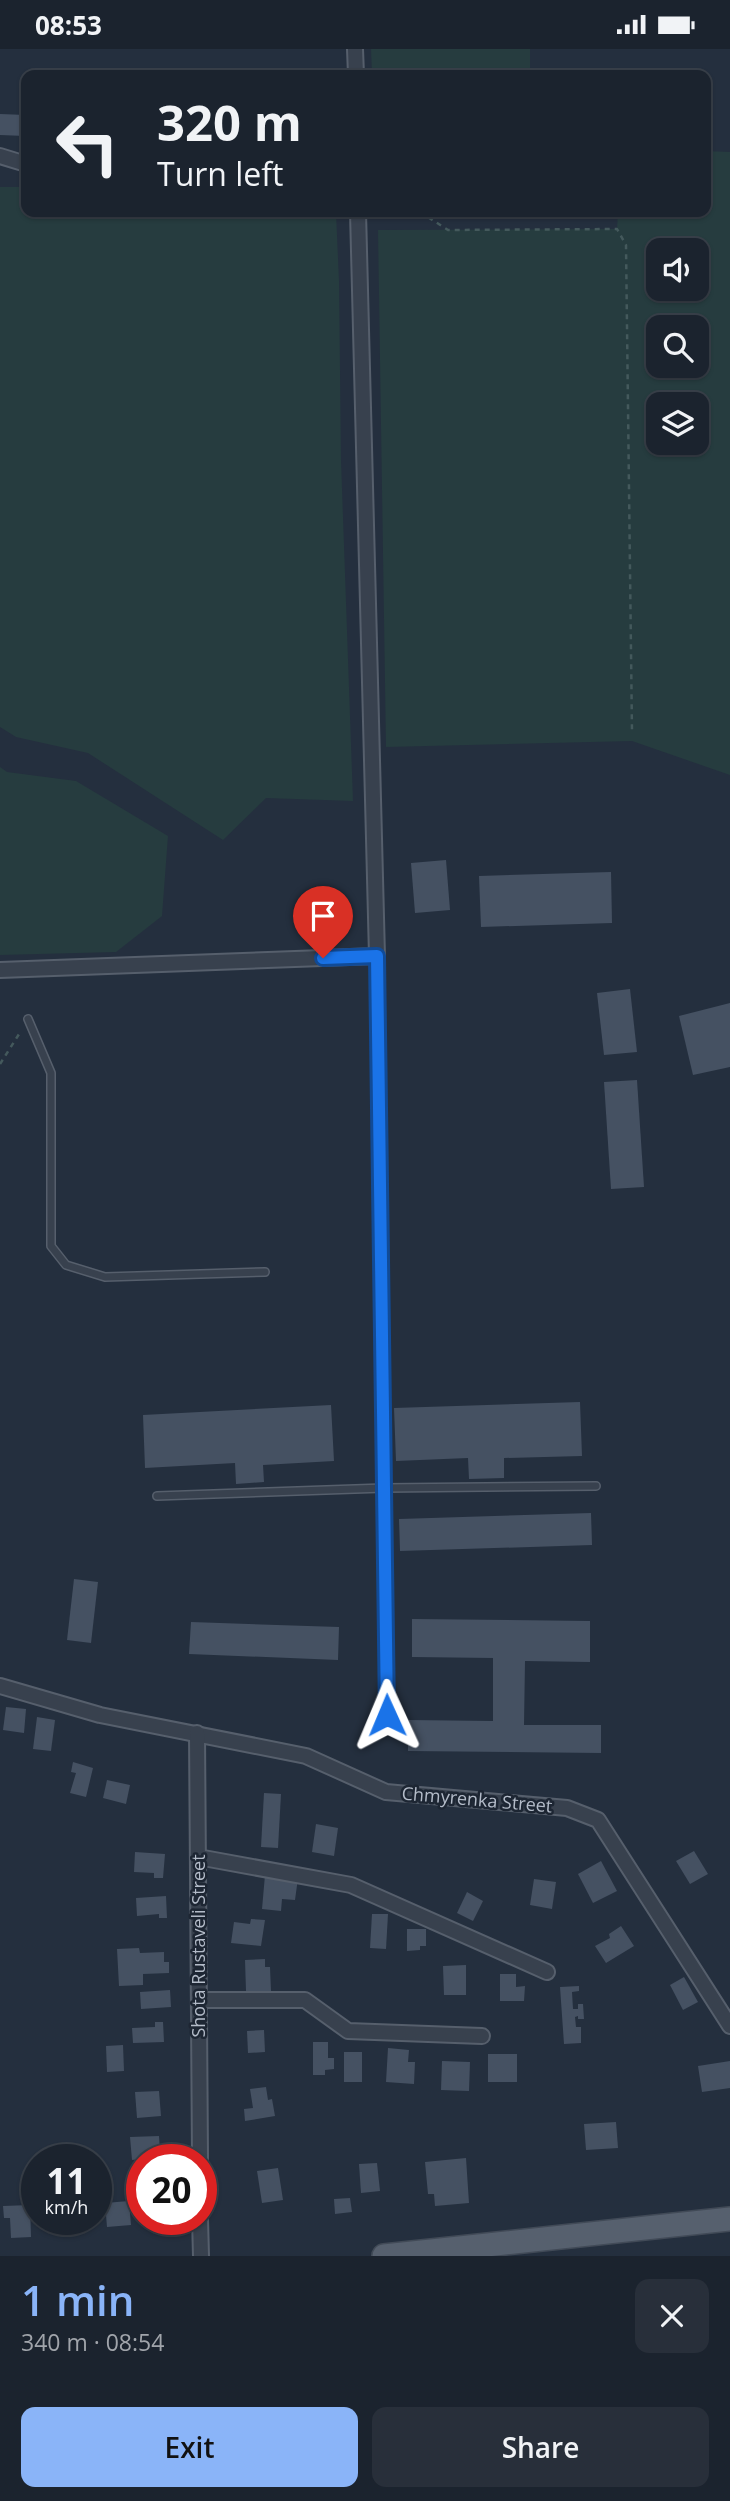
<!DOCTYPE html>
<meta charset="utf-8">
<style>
:root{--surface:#1b232e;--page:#282f3a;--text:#f1f3f6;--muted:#a0a4aa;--line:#39404a;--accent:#8ab4f8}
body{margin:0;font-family:"Open Sans",sans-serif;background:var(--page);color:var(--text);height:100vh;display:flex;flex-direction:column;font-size:26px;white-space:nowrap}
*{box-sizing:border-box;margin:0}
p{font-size:23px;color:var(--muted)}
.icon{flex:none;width:38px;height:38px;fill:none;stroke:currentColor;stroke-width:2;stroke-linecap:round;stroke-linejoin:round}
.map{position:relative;height:2207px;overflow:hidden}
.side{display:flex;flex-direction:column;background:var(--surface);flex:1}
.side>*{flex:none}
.banner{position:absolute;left:21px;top:21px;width:690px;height:147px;border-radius:14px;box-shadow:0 2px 5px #0004,0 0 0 2px var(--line);background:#1b232e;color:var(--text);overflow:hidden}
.fabs{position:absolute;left:646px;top:189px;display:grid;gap:14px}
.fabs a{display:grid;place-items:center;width:63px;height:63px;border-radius:14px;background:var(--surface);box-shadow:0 2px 5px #0004,0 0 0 2px var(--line);font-size:35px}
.speed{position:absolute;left:21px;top:2095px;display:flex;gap:14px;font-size:35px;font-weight:700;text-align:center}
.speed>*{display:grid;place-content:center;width:91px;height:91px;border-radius:50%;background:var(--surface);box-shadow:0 2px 5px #0004,0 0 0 2px var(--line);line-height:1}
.speed small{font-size:18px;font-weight:400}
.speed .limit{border:10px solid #d22;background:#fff;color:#111}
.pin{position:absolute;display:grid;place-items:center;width:60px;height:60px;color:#fff;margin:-72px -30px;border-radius:50% 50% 50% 0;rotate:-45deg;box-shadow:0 0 7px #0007}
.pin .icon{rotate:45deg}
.me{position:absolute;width:77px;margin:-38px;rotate:359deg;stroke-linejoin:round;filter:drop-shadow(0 0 5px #0008)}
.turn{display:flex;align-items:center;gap:24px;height:147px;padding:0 21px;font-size:32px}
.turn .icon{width:91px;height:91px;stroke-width:2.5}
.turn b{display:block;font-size:49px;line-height:60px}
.round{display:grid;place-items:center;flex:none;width:74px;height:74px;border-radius:14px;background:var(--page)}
.summary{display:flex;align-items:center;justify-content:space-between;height:119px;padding:0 21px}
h1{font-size:42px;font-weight:600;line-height:52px;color:var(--accent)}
.primary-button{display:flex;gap:14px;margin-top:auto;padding:14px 21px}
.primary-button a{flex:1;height:80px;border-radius:14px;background:var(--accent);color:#111;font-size:28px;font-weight:600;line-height:80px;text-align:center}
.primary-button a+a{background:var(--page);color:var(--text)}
.status{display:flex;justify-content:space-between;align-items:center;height:49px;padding:0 35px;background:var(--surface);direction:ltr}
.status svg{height:19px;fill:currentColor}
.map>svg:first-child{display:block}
.green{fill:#263c3f;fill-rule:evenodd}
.building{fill:#455162}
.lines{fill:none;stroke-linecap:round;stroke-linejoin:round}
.service-casing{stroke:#565f6c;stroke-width:10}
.minor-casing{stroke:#565f6c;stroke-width:18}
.primary-casing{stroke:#414a57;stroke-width:26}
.path{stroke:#44595c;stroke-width:2.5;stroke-dasharray:5 5;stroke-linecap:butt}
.service{stroke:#38414e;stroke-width:7}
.minor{stroke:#38414e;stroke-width:14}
.primary{stroke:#56606e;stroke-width:23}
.route-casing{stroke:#114b97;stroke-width:18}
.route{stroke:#1a73e8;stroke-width:12}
.labels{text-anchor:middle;stroke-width:5;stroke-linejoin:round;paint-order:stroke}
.street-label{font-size:18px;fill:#b4bcc9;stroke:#1d2633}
</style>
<div class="status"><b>08:53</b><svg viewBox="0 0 49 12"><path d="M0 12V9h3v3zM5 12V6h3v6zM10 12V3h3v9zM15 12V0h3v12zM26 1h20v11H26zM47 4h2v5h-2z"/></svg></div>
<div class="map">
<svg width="730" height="2207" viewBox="0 0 730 2207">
<rect width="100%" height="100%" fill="#242f3e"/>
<g class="green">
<path d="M371,0H530V26H372Z"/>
<path d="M705,102L730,103V726L632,692L386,698L378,181L617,180L618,163H705ZM696,201V240H658V201ZM696,278V317H658V278ZM696,355V394H658V355Z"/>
<path d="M0,138H26V163H336L339,232L341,411L353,752L266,749L223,791L88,704L16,688L0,678Z"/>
<path d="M0,718L7,723L76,732L168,787L162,867L116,903L0,906Z"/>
</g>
<g class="building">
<path d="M0,65L26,66L25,87L0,86Z"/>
<path d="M446,811L450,861L415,864L411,814Z"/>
<path d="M611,823L612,874L481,878L479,827Z"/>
<path d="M630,940L637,1003L604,1006L597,944Z"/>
<path d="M730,954V1018L693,1026L679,967Z"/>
<path d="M637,1031L644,1138L611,1140L604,1033Z"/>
<path d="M580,1353L582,1407L504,1409V1429L469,1430L468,1409L396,1412L394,1359Z"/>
<path d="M331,1356L334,1412L263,1416L264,1433L236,1435L235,1414L145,1419L143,1366Z"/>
<path d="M591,1464L592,1496L400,1502L399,1470Z"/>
<path d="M74,1530L98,1533L91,1594L67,1591Z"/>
<path d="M412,1570L590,1572V1613L525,1612L524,1676H601V1704L408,1702V1671L493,1672V1609L412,1608Z"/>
<path d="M191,1573L339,1578L338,1611L189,1605Z"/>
<path d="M6,1658L26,1660L24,1684L3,1681Z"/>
<path d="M37,1668L55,1671L51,1702L33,1700Z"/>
<path d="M73,1713L93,1719L86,1748L70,1744L76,1724L71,1723Z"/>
<path d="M107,1731L130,1736L126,1755L103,1749Z"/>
<path d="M264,1744L281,1745L278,1799L261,1798Z"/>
<path d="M316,1775L338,1779L334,1807L312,1803Z"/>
<path d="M694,1802L708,1825L690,1835L676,1812Z"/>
<path d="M135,1803L165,1805L163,1829H154V1824L134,1823Z"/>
<path d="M601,1812L617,1842L593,1854L578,1825Z"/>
<path d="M265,1826L298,1829L295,1851L282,1850L281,1862L262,1860Z"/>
<path d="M534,1830L556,1833L552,1860L530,1856Z"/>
<path d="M467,1843L483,1852L473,1872L457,1864Z"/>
<path d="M166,1847L167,1869H159V1865L137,1867L136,1849Z"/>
<path d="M372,1865H388L386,1900L370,1899Z"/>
<path d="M251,1870L265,1871L261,1897L231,1894L234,1873L250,1875Z"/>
<path d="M621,1877L634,1897L606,1914L595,1897L610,1889L609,1885Z"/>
<path d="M407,1880H426V1897H420V1901L407,1902Z"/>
<path d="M139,1899L140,1904L164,1903V1913H169V1924L143,1925V1936L119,1937L117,1900Z"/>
<path d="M265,1910V1918H270L271,1942H246L245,1911Z"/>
<path d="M466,1916V1946H444L443,1917Z"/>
<path d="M500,1925H516V1938L525,1937L524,1952H500Z"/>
<path d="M684,1928L698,1953L683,1961L670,1936Z"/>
<path d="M579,1937V1942L572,1943L573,1960H578V1955H583L584,1970H578V1967L575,1968L576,1978H581V1994L564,1995L560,1938Z"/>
<path d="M170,1941L171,1958L141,1960L140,1943Z"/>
<path d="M155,1973H163L164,1993L133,1994L132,1979L155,1978Z"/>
<path d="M264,1981L265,2003L248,2004L247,1982Z"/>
<path d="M313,1993H328V2009H334V2020L325,2021V2026H313Z"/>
<path d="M123,1996L124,2022L107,2023L106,1997Z"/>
<path d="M388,1999L409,2001L408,2013H415L414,2035L386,2033Z"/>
<rect x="344" y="2003" width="18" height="30"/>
<rect x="488" y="2005" width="29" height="28"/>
<path d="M442,2012L470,2013L469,2042L441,2041Z"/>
<path d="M730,2012V2039L702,2043L698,2017Z"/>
<path d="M266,2038L268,2051L272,2050L275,2067L245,2072L244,2060L253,2059L250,2040Z"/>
<path d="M159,2042L161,2067L137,2069L135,2043Z"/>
<path d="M616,2073L618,2099L586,2101L584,2075Z"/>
<path d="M159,2087L160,2103L141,2105V2110L132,2111L130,2088Z"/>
<path d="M466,2109L469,2154L435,2157L434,2145H428L425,2113Z"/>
<path d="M377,2114L380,2142L361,2144L359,2115Z"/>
<path d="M135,2115H142V2148L137,2149Z"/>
<path d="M278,2119L283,2151L262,2154L257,2122Z"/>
<path d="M350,2149L352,2163L335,2165L334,2150Z"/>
<path d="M129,2152L131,2176L107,2178L105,2154Z"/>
<path d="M30,2156L31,2188L11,2189L10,2169H4L3,2157Z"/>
</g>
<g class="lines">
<defs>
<g id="service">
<path d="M377,907L387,1666"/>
<path d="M28,970L51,1024V1197L66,1216L105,1228L265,1223"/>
<path d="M157,1447L384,1439L596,1437"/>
</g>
<g id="minor">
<path d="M355,0L356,26"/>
<path d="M0,107L26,115"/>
<path d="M0,921L377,907L358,163"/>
<path d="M0,1637L100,1666L306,1707L386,1743L567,1759L598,1771L730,1977"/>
<path d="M197,1684L200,2110"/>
<path d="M198,1808L351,1836L547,1923"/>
<path d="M199,1951H305L348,1982L482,1987"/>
<path d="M200,2170L201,2207"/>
</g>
<path id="primary" d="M384,2207L730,2170"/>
</defs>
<use href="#service" class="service-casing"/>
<use href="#minor" class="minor-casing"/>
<use href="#primary" class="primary-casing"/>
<g class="path">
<path d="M420,163L448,181L617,180L626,196L632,683"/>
<path d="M0,1015L21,982"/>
</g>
<use href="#service" class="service"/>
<use href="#minor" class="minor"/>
<use href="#primary" class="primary"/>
</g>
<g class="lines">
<defs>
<path id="route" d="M323,909L377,907L387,1666"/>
</defs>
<use href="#route" class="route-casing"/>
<use href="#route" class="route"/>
</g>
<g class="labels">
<g class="street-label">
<text transform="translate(477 1751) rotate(5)" y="6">Chmyrenka Street</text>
<text transform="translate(199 1897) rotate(-90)" y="6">Shota Rustaveli Street</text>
</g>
</g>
</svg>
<div class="fabs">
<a><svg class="icon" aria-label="sound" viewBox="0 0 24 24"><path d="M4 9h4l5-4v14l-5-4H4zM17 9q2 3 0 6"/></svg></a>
<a><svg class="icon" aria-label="search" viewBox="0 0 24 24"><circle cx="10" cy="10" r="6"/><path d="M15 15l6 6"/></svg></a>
<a><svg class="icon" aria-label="layers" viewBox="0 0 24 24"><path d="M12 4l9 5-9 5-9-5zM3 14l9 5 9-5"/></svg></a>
</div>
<div class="speed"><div>11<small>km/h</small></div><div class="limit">20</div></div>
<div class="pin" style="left:323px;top:909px;background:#d93025"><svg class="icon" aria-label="arrive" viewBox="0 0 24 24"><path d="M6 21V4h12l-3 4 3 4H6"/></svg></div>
<svg class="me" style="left:387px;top:1666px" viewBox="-20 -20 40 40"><path d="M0-17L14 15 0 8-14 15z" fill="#1a73e8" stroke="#fff" stroke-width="4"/></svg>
<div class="banner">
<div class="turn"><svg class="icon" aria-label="left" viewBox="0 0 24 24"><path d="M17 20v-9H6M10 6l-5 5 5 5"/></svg><div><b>320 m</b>Turn left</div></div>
</div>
</div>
<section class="side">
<div class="summary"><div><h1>1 min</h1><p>340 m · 08:54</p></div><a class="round"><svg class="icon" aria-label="close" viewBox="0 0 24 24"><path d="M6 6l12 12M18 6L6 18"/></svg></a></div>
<div class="primary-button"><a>Exit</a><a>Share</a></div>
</section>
